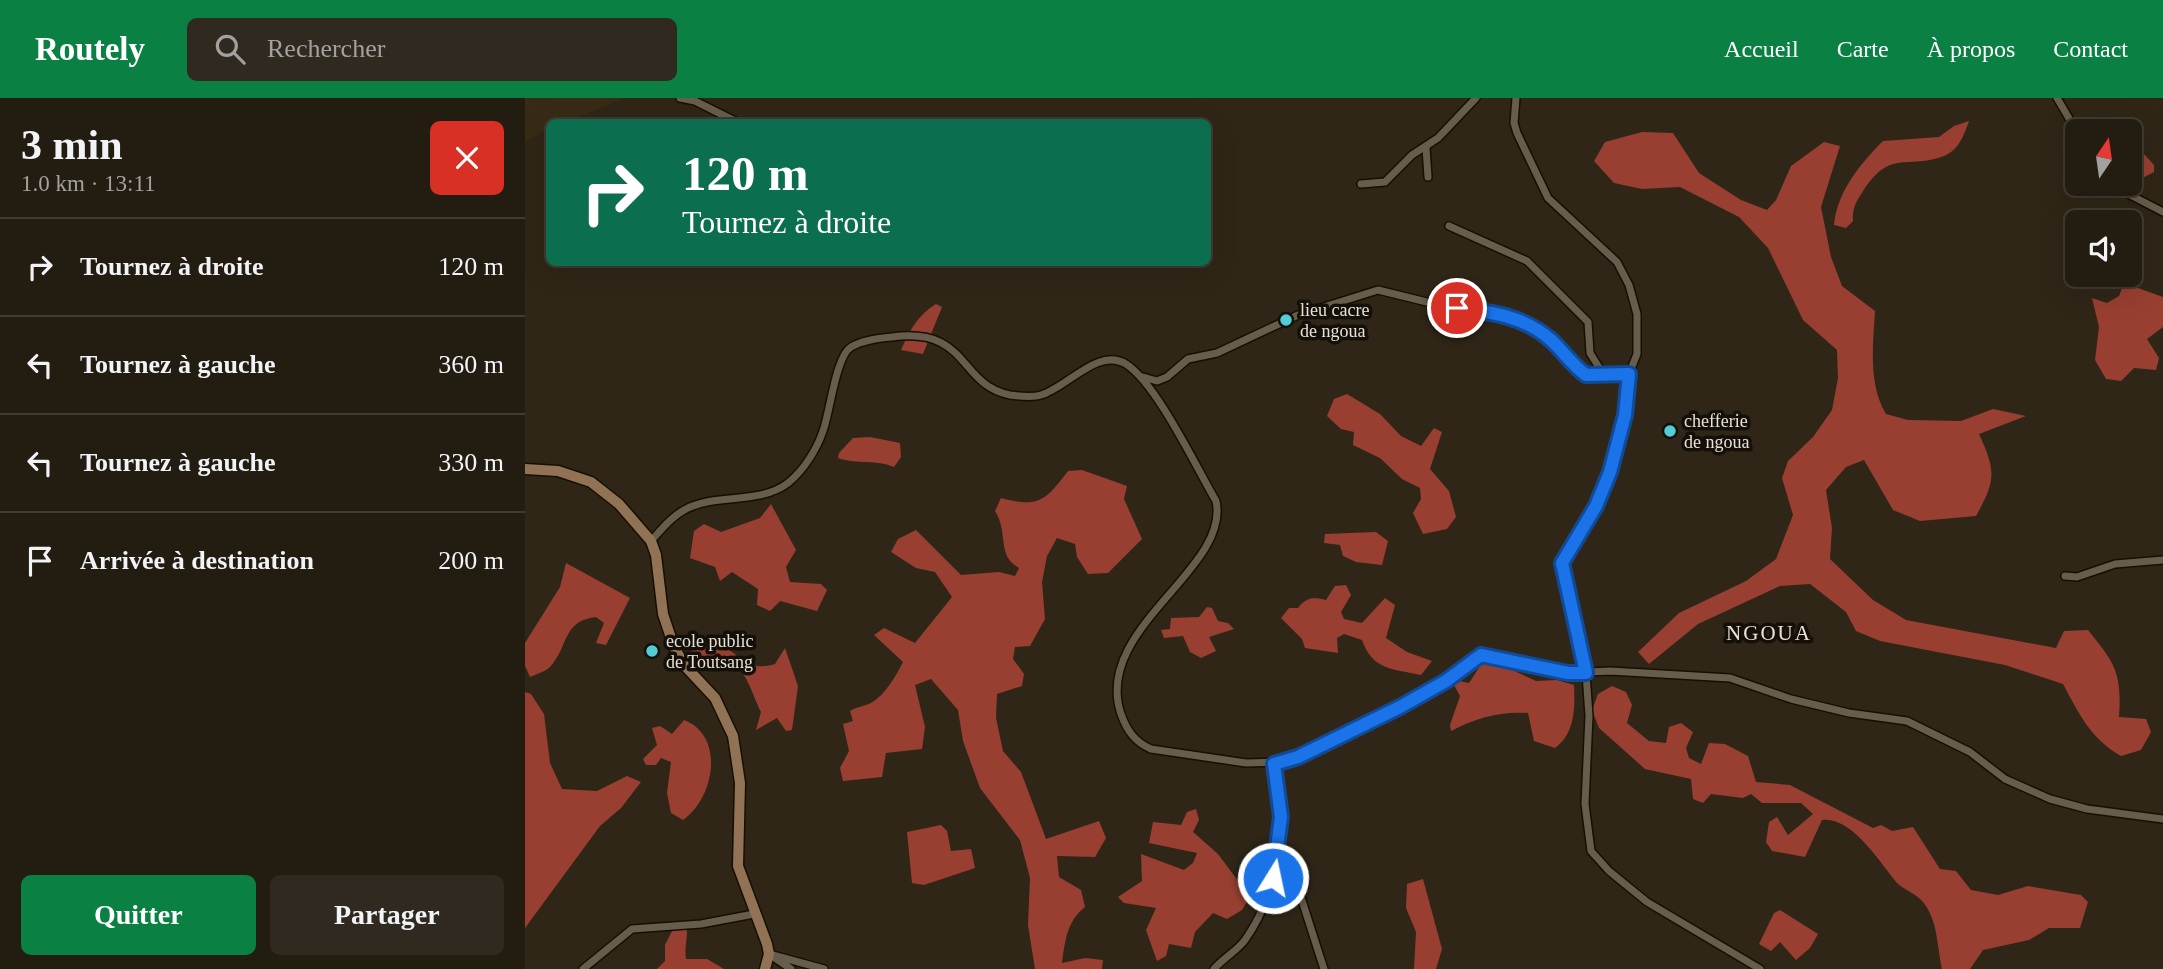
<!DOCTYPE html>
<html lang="fr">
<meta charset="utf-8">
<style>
:root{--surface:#231c11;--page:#2f291f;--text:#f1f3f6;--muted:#a3a19f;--line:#403a31;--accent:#0b8043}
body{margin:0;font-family:Georgia,serif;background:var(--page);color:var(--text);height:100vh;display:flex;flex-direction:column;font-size:26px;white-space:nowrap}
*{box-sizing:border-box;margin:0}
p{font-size:23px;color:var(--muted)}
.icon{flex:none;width:38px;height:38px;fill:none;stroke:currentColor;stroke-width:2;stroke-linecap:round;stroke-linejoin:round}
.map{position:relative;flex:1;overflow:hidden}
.drawer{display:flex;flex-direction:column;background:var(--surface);width:525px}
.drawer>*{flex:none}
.guide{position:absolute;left:21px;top:21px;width:665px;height:147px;border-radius:10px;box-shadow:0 7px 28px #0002,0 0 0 2px var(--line);background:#0b6e4f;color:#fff;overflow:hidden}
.needle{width:46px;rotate:13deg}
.fabs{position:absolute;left:1540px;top:21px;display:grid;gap:14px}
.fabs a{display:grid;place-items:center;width:77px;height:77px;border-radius:10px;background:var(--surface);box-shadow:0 7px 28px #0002,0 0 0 2px var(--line);font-size:35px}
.pin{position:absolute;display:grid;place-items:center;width:60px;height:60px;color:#fff;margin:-30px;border:4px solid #fff;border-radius:50%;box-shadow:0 2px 7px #0007}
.me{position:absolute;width:77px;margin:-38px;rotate:10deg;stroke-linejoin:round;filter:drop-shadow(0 0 5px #0008)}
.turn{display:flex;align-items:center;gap:24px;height:147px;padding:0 21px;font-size:32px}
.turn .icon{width:91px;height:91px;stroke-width:2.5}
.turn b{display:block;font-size:49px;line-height:60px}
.round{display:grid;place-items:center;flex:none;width:74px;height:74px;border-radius:10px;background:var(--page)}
.head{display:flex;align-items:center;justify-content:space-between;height:119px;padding:0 21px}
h1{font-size:42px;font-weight:600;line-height:52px}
.cta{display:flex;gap:14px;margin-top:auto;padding:14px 21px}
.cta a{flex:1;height:80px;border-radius:10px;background:var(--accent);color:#fff;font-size:28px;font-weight:600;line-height:80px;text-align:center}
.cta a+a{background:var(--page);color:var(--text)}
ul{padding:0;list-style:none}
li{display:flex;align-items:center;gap:21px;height:98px;padding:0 21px;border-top:2px solid var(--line)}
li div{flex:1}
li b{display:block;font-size:26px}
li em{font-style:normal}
header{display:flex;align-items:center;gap:42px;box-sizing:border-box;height:98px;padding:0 35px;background:var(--accent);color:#fff}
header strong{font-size:33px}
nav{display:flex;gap:38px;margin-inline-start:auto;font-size:24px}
.search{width:490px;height:63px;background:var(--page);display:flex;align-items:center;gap:18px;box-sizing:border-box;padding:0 24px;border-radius:10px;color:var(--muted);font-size:26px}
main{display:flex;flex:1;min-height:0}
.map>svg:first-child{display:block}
.built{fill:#372b15}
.forest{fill:#983f31}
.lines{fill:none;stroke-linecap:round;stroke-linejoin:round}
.street-casing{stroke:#170f02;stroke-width:10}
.secondary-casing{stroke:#170f02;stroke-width:13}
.street{stroke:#675d4c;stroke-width:7}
.secondary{stroke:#927254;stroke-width:10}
.route-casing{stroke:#114b97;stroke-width:18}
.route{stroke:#1a73e8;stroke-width:12}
.poi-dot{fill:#52ccd5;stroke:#141009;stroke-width:2.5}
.labels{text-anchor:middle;stroke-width:7;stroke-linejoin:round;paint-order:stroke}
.poi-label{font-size:18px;fill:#e7e1d7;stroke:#141009;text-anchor:start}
.quarter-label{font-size:21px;letter-spacing:2px;fill:#eee1ce;stroke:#141009}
</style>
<header>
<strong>Routely</strong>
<div class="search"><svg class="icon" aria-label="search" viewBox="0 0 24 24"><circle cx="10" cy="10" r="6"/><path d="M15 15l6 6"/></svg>Rechercher</div>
<nav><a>Accueil</a><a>Carte</a><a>À propos</a><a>Contact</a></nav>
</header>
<main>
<section class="drawer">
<div class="head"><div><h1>3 min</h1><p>1.0 km · 13:11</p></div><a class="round" style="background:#d93025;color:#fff"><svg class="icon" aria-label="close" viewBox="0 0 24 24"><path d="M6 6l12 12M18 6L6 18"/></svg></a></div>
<ul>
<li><svg class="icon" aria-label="right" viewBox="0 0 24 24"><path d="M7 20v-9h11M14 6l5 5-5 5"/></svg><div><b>Tournez à droite</b></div><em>120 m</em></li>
<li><svg class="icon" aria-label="left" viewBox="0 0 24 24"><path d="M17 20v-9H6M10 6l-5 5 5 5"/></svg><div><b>Tournez à gauche</b></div><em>360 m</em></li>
<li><svg class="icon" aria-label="left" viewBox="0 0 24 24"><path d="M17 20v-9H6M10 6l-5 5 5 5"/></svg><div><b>Tournez à gauche</b></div><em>330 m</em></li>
<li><svg class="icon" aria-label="arrive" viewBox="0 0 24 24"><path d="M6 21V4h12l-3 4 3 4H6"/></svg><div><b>Arrivée à destination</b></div><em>200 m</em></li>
</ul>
<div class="cta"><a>Quitter</a><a>Partager</a></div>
</section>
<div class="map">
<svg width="1638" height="871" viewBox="0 0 1638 871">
<rect width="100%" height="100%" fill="#2f2617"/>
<path class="built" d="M0,0H100L41,24H24V31L0,44Z"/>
<g class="forest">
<path d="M1444,23C1439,37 1434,52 1419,58C1382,72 1366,50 1338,93C1331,104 1327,110 1328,123L1321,130L1309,127C1312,94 1335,66 1358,43L1414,39L1429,28Z"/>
<path d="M1117,34L1148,35L1174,75L1216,102L1242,112L1251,102L1266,68L1299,44L1315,48L1296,109L1306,159L1317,188L1350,213C1348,247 1343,286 1361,316L1383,322L1436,323L1468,311L1501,318L1454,336C1471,373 1471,382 1451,418L1395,423L1368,412L1339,362L1321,369L1301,392L1307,430L1305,461L1348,502L1381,522L1531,550L1539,533L1563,532C1590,565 1597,575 1594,619L1621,621L1626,634L1616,652L1596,658C1566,641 1554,616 1538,586L1480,567L1355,543L1331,533L1321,514L1285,486L1255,488L1173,526L1124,566L1113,554L1154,515L1221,483L1251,461L1268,417L1257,380L1263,363L1288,339L1307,312L1313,280L1312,252L1278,222L1243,150L1214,119L1155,89L1117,91L1089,85L1069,63L1080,44Z"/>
<path d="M1605,57H1620L1629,67V74L1606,86H1599H1605Z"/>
<path d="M1599,185L1638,199V229L1622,241L1634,260L1631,272L1609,270L1596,283L1581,281L1570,262L1574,229L1567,200L1582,205L1594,198Z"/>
<path d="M411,206L417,209L398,256L376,252C385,232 392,218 411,206Z"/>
<path d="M822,296L855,316L876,338L896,348L909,330L917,334L905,371L924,393L931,419L922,431L898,436L888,415L896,401L895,390L877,381L855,360L828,347L829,334L816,331L802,318L809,301Z"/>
<path d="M345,339L375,345L376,359L369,369C350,361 334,367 313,360L314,355L328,340Z"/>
<path d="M557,372L602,388L599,401L617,441L583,475L563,476L552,459L550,446L532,440L522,458L517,484L520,521L505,548L490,549L488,561L499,576L497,588L472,596L471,620L478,653L496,674L521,741L574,723L581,740L570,759L532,758L534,779L556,792L560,809C542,823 540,843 537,865L560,860L578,862L577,871H510L503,827L505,780L495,742L455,690L438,643L433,612L406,581L390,587L400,629L397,651L361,655L357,679L318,683L315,670L324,653L318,626L328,623L325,613C331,609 340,608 346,605C360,597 371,578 378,564L349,537L359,530L390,545L427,499L410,474L391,470L366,454L373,441L391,432L436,477L474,474L490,478L494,470C471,457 484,435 470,413L476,400C514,410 520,403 543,373Z"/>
<path d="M246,406L271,452L261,469L265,484L296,486L302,492L292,513L255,503L245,513L232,507L233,491L207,474L195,483L190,469L165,460L169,433L179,426L196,434L235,420Z"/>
<path d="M851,434L863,443L857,467L831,464L818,458L815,447L799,445L800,436Z"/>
<path d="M41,465L105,500L81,547L71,545L79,525L71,519C37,523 44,548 25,569C20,574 11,576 5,579L0,568V545L35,489Z"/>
<path d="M821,487L826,497L816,514L819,521L837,525L860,500L870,507L861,540L882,554L907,563L896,577C868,571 847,572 837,542L819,536L812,540L813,555L780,550L777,541L756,520L764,510H773C781,499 789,499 801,502L810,488Z"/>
<path d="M682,509L687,510L693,523L703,525L709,531L684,539L691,553L676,560L665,554L658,538L639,540L636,532L645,531L646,520L674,519Z"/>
<path d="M186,542C214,551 217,576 250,566L260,550L273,588L267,632L261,633L252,620L231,632L236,614C230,603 224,582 216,573C204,560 177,557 162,563L161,556Z"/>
<path d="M957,565L983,570L1011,583L1032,582L1049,587C1050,610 1050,636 1030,650L1009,643L1003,615C975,613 951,620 926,633L925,627L935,598L929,587L934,583L944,585Z"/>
<path d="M1087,588L1101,594L1107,607L1102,625L1124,643L1141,645L1144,629L1156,625L1168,634L1161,650L1164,660L1176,666L1184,645L1200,646L1223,658L1231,684L1265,687L1348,730L1356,727L1367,733L1388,729L1415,771L1431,773L1446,792L1473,797L1503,788L1556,797L1563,804L1555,830H1524L1504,842L1458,852L1445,871H1417C1412,849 1413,822 1398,804C1392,796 1379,792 1372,785C1355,765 1327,718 1297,722L1280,759L1247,753L1241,744L1244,724L1252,719L1263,737L1288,716L1276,705H1237L1226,696L1218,700L1186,696L1178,705L1168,701L1166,681L1120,671L1074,630L1067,612L1073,596Z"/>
<path d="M0,594L6,596L19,616L25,665L37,691L72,693L102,678L116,684L96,710L75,728L0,830Z"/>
<path d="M159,622C201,638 189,701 158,722L146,715L142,695L146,664L136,660L131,667H121L118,661L132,647L127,630L135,628L147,636Z"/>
<path d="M671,711L674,722L668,734L693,756L725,799L717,812L702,821L688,815L670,834L666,850L644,846L641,858L632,863L621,832L631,810L599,805L593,799L617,783L616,756L659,772L668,765L672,755L624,745L628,724L656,727L662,714Z"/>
<path d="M416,727L422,733L426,753L446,751L450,770L399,787L387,785L382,734Z"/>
<path d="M898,781L917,851L911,871H889L891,834L881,810L882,786Z"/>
<path d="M1255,812L1293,836L1285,850L1271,862L1255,844L1246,853L1234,846L1249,815Z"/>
<path d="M161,828C164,836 159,847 161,861H182L199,871H132L140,863V847L148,831Z"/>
</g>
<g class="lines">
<defs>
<g id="street">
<path d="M155,0L170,3L212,24"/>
<path d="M991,0L989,25L992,35L1023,100L1092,164L1104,187L1112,216V256L1104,276L1095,345L1071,408L1036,465L1061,575L1064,618L1060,706L1066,753L1084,773L1122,804L1235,871"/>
<path d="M1532,0L1552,34"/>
<path d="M901,50L903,79"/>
<path d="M836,86L860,84L887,57L913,40L951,0"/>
<path d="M1584,86L1638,114"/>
<path d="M924,128L1002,163L1063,224L1065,255L1080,279L1104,276"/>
<path d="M618,279L632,283L642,279L663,261L692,255L773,217L853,192L918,208L968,214L996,223L1025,241L1061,277L1080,279"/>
<path d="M126,443C136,432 147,418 161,411C191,395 234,407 263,385C279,372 292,351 298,333C305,314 311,258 326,249C338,242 354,240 367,239C445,229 432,286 485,297C495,298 506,300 516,297C543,289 573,249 601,266C632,286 671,369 691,403C706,471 567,531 596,616C602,633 610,644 626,651L721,665L759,664L875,609L921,583L950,560L962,556L1043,575L1085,573L1205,580L1266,601L1324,615L1382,623L1445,654L1480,681L1525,701L1562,711L1638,721"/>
<path d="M1540,478L1552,479L1590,466L1638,462"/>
<path d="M752,763L772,787L799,871"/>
<path d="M58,871L107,831L176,826L229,816"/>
<path d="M266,871L244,856L299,871"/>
<path d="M689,871C698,860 712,853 720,842C756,791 761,725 749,666"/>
</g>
<path id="secondary" d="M0,371L33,373L66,384L94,406L126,443L131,457L138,516L149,549L160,568L190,600L208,638L215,685L213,768L242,846L244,856L240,871"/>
</defs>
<use href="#street" class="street-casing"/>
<use href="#secondary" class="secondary-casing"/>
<use href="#street" class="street"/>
<use href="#secondary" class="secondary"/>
</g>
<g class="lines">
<defs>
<path id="route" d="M748,780L756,719L749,666L773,659L875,609L921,583L956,557L1043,575H1061L1037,465L1071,408L1085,374L1100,317L1104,276L1061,277C1048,268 1038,253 1026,242C999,218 966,214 932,210"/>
</defs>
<use href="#route" class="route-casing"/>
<use href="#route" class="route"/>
</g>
<g class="poi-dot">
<circle cx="761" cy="222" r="7"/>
<circle cx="1145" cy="333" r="7"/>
<circle cx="127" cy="553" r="7"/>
</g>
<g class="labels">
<g class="poi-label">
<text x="775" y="218">lieu cacre<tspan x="775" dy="21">de ngoua</tspan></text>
<text x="1159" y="329">chefferie<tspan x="1159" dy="21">de ngoua</tspan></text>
<text x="141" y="549">ecole public<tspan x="141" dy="21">de Toutsang</tspan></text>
</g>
<g class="quarter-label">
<text x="1244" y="542">NGOUA</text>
</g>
</g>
</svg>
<div class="fabs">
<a><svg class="needle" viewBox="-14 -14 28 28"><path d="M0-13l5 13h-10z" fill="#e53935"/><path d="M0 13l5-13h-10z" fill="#a3a19f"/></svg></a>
<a><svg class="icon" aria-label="sound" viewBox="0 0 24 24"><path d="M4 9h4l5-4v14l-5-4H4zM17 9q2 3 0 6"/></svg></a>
</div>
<div class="pin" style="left:932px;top:210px;background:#d93025"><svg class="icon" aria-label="arrive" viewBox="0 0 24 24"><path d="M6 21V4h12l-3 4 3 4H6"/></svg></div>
<svg class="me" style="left:748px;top:780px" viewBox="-20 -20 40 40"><circle r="17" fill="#1a73e8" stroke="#fff" stroke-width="3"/><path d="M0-11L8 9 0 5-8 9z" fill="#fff"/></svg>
<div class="guide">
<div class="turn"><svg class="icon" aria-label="right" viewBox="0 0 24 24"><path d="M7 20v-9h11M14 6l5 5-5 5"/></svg><div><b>120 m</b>Tournez à droite</div></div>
</div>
</div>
</main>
